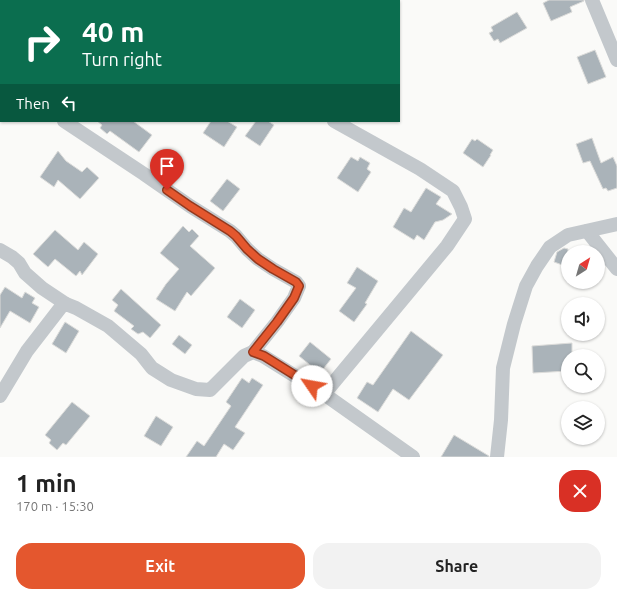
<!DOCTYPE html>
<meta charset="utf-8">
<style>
:root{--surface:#fff;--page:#f2f2f2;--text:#222;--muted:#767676;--accent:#e4572e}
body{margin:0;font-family:Ubuntu,sans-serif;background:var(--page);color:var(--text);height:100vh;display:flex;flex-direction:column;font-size:15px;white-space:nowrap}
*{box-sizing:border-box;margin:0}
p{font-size:13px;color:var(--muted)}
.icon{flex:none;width:22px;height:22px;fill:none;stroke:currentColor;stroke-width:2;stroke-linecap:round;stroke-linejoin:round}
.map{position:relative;height:457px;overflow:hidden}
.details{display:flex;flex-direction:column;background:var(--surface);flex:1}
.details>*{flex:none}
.top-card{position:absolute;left:0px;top:0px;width:400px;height:122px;box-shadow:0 1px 3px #0004;background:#0b6e4f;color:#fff;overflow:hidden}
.needle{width:26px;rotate:37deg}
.buttons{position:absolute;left:561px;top:245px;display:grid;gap:8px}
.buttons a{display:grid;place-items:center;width:44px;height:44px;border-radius:50%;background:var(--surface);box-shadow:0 1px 3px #0004;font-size:20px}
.pin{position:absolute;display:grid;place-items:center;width:34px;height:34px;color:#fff;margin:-41px -17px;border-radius:50% 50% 50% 0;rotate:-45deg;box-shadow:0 0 4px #0007}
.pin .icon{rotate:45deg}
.me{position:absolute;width:44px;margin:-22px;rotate:303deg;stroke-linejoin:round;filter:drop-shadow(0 0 3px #0008)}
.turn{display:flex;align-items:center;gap:14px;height:84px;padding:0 16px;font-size:18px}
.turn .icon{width:52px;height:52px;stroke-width:2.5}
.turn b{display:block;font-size:28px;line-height:34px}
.then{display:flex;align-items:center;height:38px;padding:0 16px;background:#0003;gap:8px;font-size:15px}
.round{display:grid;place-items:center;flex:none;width:42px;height:42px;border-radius:16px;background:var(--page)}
.head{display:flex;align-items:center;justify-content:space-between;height:68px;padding:0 16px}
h1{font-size:24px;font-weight:700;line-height:30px}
.action{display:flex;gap:8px;margin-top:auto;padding:8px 16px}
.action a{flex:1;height:46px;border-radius:16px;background:var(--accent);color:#fff;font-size:16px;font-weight:700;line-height:46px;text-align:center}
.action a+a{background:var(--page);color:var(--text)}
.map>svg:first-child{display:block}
.building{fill:#aab3b9;stroke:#dcdcda}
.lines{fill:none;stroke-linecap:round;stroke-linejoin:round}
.minor{stroke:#c3c8cc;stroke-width:14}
.route-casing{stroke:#94391e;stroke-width:10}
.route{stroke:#e4572e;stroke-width:7}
</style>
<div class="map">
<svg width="617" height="457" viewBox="0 0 617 457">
<rect width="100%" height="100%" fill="#fafaf8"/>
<g class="building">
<path d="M549,0H584V1L570,7L572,12L551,21L543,3Z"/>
<path d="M517,12L527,28L500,43L498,39L494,41L489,33L493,31L491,27Z"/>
<path d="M595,50L606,77L588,84L577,57Z"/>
<path d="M97,121H133L152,135L139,152L110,131L107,134L100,128L102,125Z"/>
<path d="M211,121H227L237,127L224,147L203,133Z"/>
<path d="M256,121H268L274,125L260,146L245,136Z"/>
<path d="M592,138L601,163L613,157L617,166V188L608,191L606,188L603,189L590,161L583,163L576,144Z"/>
<path d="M472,139L475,141L477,139L493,150L490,155H491L483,167L463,153Z"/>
<path d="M58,151L66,161L82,172L87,167L99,178L80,199L58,180L54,187L40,177Z"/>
<path d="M351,157L358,161L360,157L370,163L367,169L371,172L358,192L337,178Z"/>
<path d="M227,179L240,189L223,211L210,201Z"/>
<path d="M426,188L441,197L436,204L452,214L443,220L435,222L424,240L417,235L414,240L393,227L404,208L411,212Z"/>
<path d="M183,226L189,232L192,229L199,236L190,246L215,268L191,296L187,292L175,311L156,299L166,284L179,269L160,253Z"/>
<path d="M55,230L78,250L84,242L98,254L82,275L80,271L76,276L55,259L48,267L33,254Z"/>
<path d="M564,248L568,249V267L554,262L557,252Z"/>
<path d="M357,267L378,281L365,303L367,304L354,322L339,311L356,288L347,283Z"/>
<path d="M5,287L22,298L25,292L35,298L32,303L39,307L30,323L10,311L0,328V295Z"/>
<path d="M121,289L161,325L150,338L143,332L138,334L131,329L134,326L114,311L118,305L112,300Z"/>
<path d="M240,299L255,310L242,328L227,317Z"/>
<path d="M65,322L79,331L66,353L52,344Z"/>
<path d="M411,331L443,355L409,400L393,389L378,412L357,398L367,382L373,385Z"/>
<path d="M179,335L192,345L185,354L172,344Z"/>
<path d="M310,342L331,359L320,373L299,356Z"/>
<path d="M572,343V356H568V371L533,373L532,346Z"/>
<path d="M242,378L249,383L252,378L263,385L235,427L245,433L233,450L224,444L216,457H186L197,441L204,446L231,406L226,402Z"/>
<path d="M72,402L90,416L66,445L63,443L57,450L49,443L51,440L45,435Z"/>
<path d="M156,416L173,427L161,446L144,436Z"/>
<path d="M454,435L489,456V457H441Z"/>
</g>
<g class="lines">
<g class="minor">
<path d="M592,0L617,60"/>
<path d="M374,1V0"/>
<path d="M64,121L144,174L190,206L230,231L236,236L247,249L258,259L273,269L296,282L299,286L294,298L277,322L253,352"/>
<path d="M334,121L420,169L453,191L461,207L465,219L447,246L324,394L413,457"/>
<path d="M587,231L617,269"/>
<path d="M0,250L12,257L19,263L25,273L42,288L66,304"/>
<path d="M0,396L27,351L61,307L66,304L76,308L108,326L141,354L152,368L171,380L196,389L210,390L244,356L253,352L263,356L324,394"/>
<path d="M497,457L501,420L503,368L514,324L526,286L537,266L550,247L568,235L617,224"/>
</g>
</g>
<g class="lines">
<defs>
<path id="route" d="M167,190L190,206L230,231L236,236L247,249L258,259L273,269L296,282L299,286L294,298L277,322L253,352L264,356L312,386"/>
</defs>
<use href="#route" class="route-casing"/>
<use href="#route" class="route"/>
</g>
</svg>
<div class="buttons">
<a><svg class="needle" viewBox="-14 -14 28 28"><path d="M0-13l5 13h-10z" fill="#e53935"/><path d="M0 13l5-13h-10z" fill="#767676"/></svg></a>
<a><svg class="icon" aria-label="sound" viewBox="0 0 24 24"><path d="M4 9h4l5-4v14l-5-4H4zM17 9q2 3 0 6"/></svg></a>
<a><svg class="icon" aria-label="search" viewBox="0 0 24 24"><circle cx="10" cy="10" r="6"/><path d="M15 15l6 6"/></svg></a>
<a><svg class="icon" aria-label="layers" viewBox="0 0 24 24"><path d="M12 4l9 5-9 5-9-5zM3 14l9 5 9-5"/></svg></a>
</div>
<div class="pin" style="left:167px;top:190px;background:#d93025"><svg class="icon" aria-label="arrive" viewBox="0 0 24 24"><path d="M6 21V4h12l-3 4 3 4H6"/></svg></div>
<svg class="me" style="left:312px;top:386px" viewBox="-20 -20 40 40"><circle r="19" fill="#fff"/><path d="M0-13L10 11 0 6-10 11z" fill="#e4572e"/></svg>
<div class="top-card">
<div class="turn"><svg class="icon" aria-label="right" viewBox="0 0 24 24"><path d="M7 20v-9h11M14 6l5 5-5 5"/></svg><div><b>40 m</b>Turn right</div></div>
<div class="then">Then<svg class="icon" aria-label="left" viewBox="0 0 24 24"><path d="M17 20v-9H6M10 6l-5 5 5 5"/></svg></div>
</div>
</div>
<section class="details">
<div class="head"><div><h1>1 min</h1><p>170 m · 15:30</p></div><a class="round" style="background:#d93025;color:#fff"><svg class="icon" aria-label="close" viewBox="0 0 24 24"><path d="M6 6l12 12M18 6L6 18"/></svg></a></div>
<div class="action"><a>Exit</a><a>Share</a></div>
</section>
